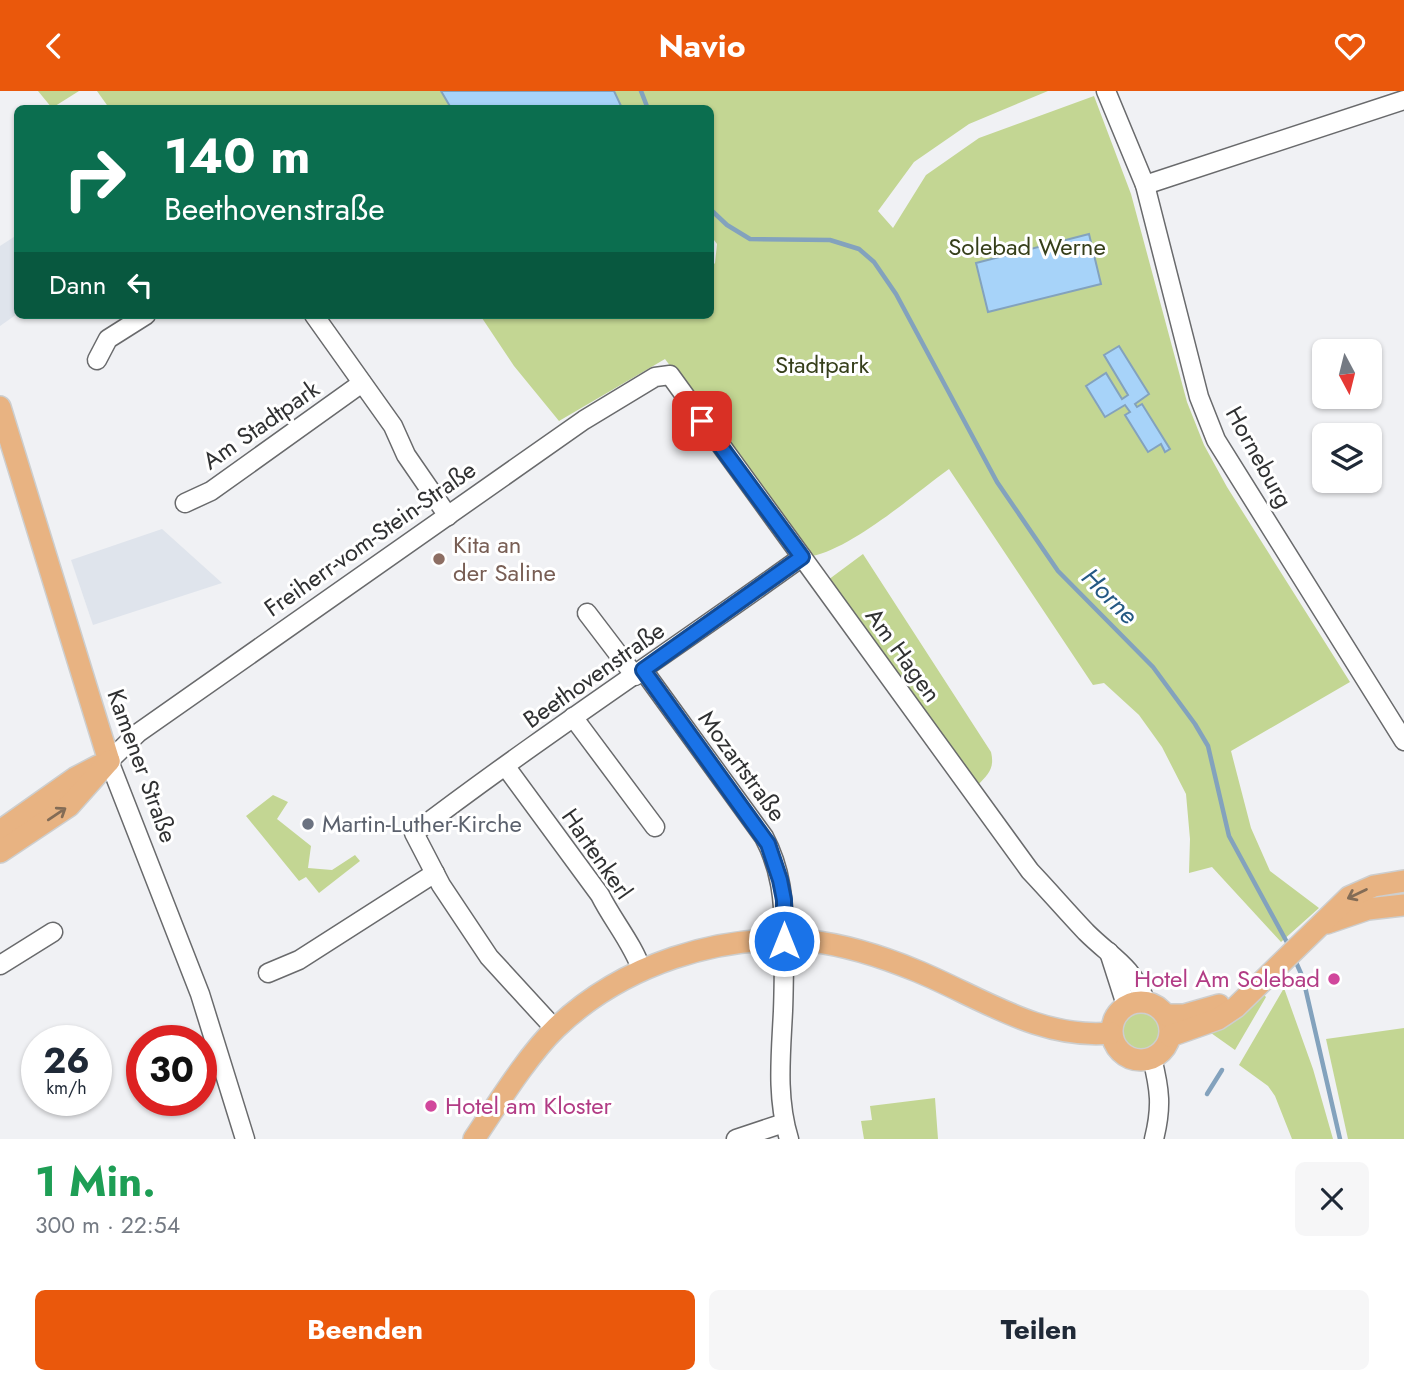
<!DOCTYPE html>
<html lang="de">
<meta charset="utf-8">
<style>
:root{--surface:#fff;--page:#f6f6f7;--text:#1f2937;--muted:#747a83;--accent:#ea580c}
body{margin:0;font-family:Jost,sans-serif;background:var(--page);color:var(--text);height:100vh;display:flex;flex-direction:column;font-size:26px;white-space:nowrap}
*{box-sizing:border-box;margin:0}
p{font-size:23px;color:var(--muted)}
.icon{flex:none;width:38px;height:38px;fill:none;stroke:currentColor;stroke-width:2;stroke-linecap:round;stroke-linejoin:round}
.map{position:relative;height:1048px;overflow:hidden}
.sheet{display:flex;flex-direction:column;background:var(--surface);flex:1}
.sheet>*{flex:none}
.guide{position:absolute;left:14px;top:14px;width:700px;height:214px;border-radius:10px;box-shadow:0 2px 5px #0004;background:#0b6e4f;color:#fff;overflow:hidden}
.needle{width:46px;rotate:173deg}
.fabs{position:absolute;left:1312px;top:248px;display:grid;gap:14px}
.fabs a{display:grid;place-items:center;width:70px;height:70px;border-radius:10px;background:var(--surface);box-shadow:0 2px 5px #0004;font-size:35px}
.speed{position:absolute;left:21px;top:934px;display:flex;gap:14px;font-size:35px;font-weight:700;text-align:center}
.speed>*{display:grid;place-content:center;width:91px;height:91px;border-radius:50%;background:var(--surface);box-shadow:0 2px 5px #0004;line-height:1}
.speed small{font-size:18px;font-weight:400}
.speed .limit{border:10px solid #d22;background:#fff;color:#111}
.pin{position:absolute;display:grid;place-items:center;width:60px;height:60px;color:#fff;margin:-30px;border-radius:14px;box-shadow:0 4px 10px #0006}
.me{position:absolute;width:77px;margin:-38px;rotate:0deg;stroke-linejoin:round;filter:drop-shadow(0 0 5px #0008)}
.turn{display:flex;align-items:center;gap:24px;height:147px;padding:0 35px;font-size:32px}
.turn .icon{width:91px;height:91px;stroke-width:2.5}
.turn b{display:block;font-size:49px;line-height:60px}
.then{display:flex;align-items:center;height:66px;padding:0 35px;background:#0003;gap:14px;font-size:26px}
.round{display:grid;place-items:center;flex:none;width:74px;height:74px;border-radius:10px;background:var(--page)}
.overview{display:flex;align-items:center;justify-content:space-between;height:119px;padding:0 35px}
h1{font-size:42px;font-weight:700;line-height:52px;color:#1e9e55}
.button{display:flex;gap:14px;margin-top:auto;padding:14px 35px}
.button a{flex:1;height:80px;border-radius:10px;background:var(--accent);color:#fff;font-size:28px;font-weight:700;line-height:80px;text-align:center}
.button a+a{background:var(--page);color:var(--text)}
header{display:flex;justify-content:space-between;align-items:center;height:91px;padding:0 35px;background:var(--accent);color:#fff;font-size:32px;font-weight:700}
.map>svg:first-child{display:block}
.built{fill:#dfe4ec}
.green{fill:#c3d693}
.water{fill:#a7d3f9;stroke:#83a2bd;stroke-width:2}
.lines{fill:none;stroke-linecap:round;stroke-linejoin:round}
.stream{stroke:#83a2bd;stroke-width:4.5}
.minor-casing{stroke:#696a6c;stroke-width:21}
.major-casing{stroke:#cdcece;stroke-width:24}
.minor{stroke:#fff;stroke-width:18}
.major{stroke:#e8b382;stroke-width:21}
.oneway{stroke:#836c56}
.route-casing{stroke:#114b97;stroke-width:18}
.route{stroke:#1a73e8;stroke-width:12}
.education-dot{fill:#8d6e63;stroke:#fff;stroke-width:2.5}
.worship-dot{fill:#6b7280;stroke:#fff;stroke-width:2.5}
.hotel-dot{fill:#d1479c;stroke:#fff;stroke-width:2.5}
.labels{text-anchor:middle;stroke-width:6;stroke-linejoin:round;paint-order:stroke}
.park-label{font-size:24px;fill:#363f1a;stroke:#fff}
.street-label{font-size:24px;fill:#303132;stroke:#fff}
.education-label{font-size:24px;fill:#785e54;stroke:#fff;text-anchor:start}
.worship-label{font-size:24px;fill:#5b616d;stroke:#fff;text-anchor:start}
.hotel-label{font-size:24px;fill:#b23c85;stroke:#fff;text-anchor:end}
.water-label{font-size:26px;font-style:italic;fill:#245983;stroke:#fff}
</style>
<header><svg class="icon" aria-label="back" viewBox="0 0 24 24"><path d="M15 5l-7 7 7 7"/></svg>Navio<svg class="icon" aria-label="heart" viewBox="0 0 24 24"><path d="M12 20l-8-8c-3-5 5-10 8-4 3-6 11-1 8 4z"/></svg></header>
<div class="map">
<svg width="1404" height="1048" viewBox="0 0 1404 1048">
<rect width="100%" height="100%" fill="#f0f1f4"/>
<g class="built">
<path d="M17,144V223L0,235V155Z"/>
<path d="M162,438L222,492L93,534L71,469Z"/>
</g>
<g class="green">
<path d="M38,0H79L52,17Z"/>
<path d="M97,0H441L451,17H109Z"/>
<path d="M614,0H1048L969,33L914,71L878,120L893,137L926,84L979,47L1094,5L1131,103L1187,311L1204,354L1227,396L1350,591L1231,660L1251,737L1270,780L1319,817L1281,851L1212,776L1189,782L1190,748L1186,703L1162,656L1139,624L1104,592L1093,594L949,378C913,404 853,457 812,465L665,268L559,330L514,275L480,224H710L711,176L715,172L717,153L711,145L710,18L622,17Z"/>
<path d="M863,463L991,661C995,678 988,683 977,695L828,489Z"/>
<path d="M273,704L288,711L277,728L311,755L308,777L332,779L355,764L360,770L319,802L306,786L299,790L246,725Z"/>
<path d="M1284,897L1313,978L1333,1048H1292L1275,1005L1268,995L1239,974Z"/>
<path d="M1264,904L1266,906L1235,959L1211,942L1241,925Z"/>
<circle cx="1141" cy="940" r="18"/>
<path d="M1404,937V1048H1348L1326,948Z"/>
<path d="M935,1007L938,1048H864L861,1030L872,1029L870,1015Z"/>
</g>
<g class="water">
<path d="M441,0H614L622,17H451Z"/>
<path d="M1089,143L1101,193L988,221L976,172Z"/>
<path d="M1119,255L1149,303L1135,313L1137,316L1142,313L1170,358L1165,361L1161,353L1148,361L1125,324L1130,321L1125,314L1105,326L1086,295L1106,282L1122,308L1128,304L1104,264Z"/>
</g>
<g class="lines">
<g class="stream">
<path d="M641,0L648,18"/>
<path d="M710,118L727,134L750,148L830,149L859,158L874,171L896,203L997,391L1058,480L1153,576L1195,633L1208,655L1229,745L1289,855"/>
<path d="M1295,869L1303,887L1340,1048"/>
<path d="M1207,1003L1222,979"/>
</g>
<defs>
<g id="minor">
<path d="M1106,0L1145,94L1199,306L1216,349L1404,650"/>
<path d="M1145,94L1404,9"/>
<path d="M314,224L393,335L406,364L448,425"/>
<path d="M97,269L108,248L146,224"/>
<path d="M185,412L211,400L362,292"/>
<path d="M587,522L635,585"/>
<path d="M643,579L764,746C781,778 784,810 784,845C784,870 784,895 783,920C781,963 776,1006 789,1048"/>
<path d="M573,626L655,736"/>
<path d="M506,676L600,804C613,830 633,853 642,880"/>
<path d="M1109,861L1126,914"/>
<path d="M0,874L53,841"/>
<path d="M268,882L299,869L435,782"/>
<path d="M555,938L489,866L441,794L414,742C540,646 673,559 802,466"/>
<path d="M1152,967C1160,999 1162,1016 1154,1048"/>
<path d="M245,1048L200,903L109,670L138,642L584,329L655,286L670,284L1030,780C1049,800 1067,821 1086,841C1113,868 1130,872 1146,911"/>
<path d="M736,1048L784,1032"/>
</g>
<g id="major">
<path d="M0,316L109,670"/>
<path d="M0,740L75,687L98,675"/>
<path d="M0,761L69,715L109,670"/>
<path d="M1327,832L1368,818L1404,814"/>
<circle cx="1141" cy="940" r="29"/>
<path d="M1166,924H1184L1219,914"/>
<path d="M1170,945L1218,928L1236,916L1349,806L1374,795L1404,790"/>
<path d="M474,1048C497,1014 527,965 556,937C622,874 719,842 810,850C846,854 883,866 917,880C980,906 1040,949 1111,942"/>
</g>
</defs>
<use href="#minor" class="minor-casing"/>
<use href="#major" class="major-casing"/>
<use href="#minor" class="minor"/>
<use href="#major" class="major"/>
</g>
<defs><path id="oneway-shaft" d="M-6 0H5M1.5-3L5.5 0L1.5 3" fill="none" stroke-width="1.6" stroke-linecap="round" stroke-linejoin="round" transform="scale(1.75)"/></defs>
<g class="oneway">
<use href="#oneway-shaft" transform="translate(57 723) rotate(-34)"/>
<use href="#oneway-shaft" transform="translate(1357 803) rotate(154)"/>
</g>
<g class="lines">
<defs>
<path id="route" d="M702,330L802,466L643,579L768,753L780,789L784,809V850"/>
</defs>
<use href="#route" class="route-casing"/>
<use href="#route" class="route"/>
</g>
<circle class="education-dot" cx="439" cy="468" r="7"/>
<circle class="worship-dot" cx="308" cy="733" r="7"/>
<g class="hotel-dot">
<circle cx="1334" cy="888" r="7"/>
<circle cx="431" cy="1015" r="7"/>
</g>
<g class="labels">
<g class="park-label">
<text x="1027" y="164">Solebad Werne</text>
<text x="822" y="282">Stadtpark</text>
</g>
<g class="street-label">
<text transform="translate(261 334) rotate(-35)" y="8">Am Stadtpark</text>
<text transform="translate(1259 366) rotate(61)" y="8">Horneburg</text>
<text transform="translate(370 448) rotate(-35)" y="8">Freiherr-vom-Stein-Straße</text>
<text transform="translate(903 564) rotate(54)" y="8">Am Hagen</text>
<text transform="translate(594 584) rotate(-35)" y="8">Beethovenstraße</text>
<text transform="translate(142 675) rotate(70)" y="8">Kamener Straße</text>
<text transform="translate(742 675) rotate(54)" y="8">Mozartstraße</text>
<text transform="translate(597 763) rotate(55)" y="8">Hartenkerl</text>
</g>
<g class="education-label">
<text x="453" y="462">Kita an<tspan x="453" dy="28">der Saline</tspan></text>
</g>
<g class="worship-label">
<text x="322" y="741">Martin-Luther-Kirche</text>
</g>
<g class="hotel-label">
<text x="1320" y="896">Hotel Am Solebad</text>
<text x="445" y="1023" text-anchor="start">Hotel am Kloster</text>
</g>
<g class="water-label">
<text transform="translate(1110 505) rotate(45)" y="9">Horne</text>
</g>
</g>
</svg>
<div class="fabs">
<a><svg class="needle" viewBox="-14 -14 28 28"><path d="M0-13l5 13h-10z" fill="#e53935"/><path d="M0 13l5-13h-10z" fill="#747a83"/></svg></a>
<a><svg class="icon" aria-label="layers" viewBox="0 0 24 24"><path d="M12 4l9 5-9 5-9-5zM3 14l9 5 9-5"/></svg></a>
</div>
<div class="speed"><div>26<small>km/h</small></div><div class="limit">30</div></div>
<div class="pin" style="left:702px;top:330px;background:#d93025"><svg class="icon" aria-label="arrive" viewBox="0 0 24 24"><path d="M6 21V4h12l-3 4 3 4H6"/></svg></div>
<svg class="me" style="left:784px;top:850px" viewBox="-20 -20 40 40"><circle r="17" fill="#1a73e8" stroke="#fff" stroke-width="3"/><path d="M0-11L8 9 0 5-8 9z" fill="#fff"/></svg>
<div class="guide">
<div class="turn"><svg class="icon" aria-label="right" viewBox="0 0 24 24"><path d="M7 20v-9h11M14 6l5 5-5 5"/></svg><div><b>140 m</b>Beethovenstraße</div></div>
<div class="then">Dann<svg class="icon" aria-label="left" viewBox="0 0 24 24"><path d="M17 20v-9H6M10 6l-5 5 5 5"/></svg></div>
</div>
</div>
<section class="sheet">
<div class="overview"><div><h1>1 Min.</h1><p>300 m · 22:54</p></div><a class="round"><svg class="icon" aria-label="close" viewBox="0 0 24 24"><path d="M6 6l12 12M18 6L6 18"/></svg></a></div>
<div class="button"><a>Beenden</a><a>Teilen</a></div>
</section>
